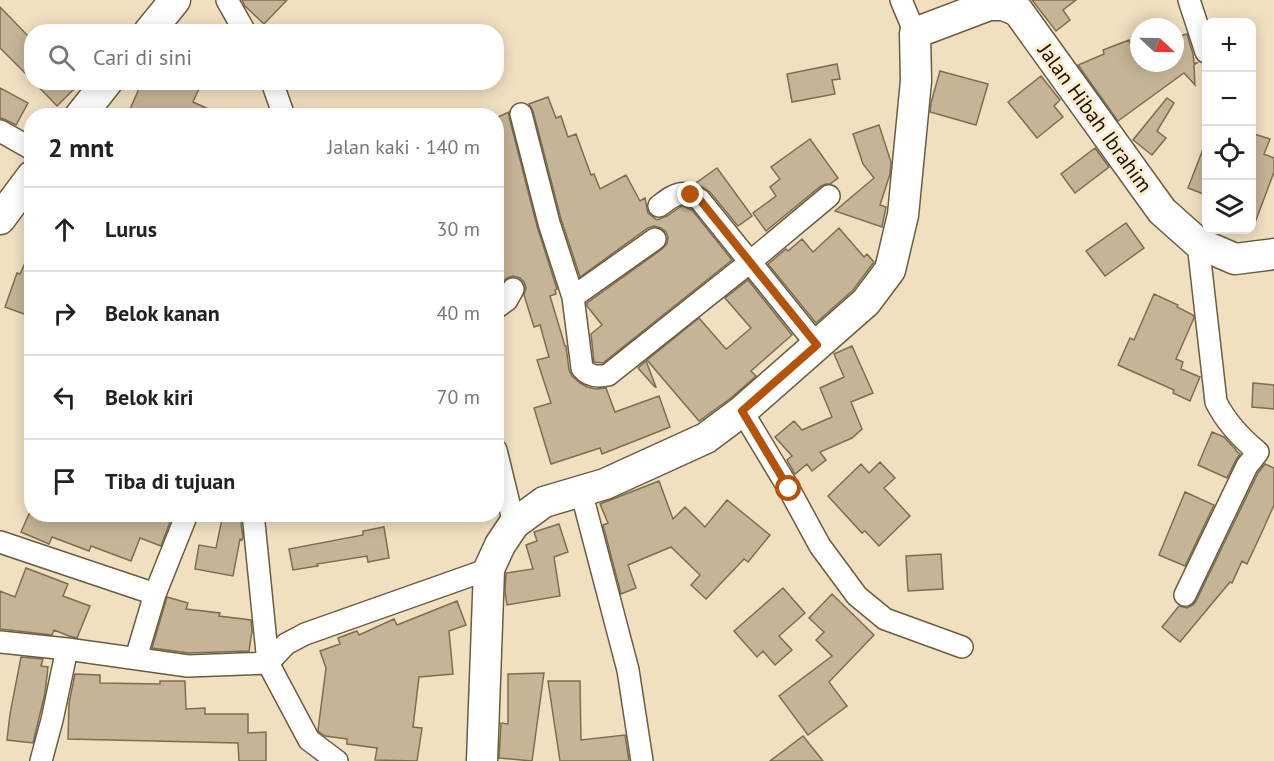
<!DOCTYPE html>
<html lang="id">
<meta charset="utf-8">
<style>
body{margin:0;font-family:"PT Sans",sans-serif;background:#f6f6f6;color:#222}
.controls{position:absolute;right:18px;top:18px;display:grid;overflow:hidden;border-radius:12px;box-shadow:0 3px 15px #0003}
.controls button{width:54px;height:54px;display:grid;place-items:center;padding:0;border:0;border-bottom:2px solid #e0e0e0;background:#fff;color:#222;font:30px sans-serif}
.compass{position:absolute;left:1130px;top:18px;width:54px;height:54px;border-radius:50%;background:#fff;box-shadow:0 3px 15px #0003;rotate:112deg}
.stop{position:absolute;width:18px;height:18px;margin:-14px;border:4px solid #b45309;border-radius:50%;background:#fff}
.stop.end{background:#b45309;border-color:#fff;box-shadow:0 2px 6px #0008}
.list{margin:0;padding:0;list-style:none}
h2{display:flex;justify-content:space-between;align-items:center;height:78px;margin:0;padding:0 24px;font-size:26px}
h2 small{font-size:20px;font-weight:400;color:#767676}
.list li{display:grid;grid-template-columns:39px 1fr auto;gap:18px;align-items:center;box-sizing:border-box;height:84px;padding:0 24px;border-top:2px solid #e0e0e0}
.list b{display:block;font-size:22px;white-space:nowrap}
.list em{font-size:20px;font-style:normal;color:#767676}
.icon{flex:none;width:33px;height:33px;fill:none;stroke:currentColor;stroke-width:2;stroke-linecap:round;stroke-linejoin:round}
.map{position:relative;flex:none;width:1274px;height:761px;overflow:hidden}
.search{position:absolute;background:#fff;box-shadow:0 3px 15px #0003;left:24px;top:24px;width:480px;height:66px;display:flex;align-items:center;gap:15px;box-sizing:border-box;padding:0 21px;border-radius:24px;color:#767676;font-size:22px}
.panel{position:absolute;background:#fff;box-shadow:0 3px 15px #0003;left:24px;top:108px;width:480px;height:414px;border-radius:24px}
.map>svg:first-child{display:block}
</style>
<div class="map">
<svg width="1274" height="761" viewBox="0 0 1274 761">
<rect width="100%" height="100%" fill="#f0e0c0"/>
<path fill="#c5b596" stroke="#7c6e51" stroke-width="1.5" d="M 242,0 L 287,0 L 264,24 L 245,6 Z
M 1032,0 L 1076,0 L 1063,10 L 1070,20 L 1056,31 Z
M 0,7 L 32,40 L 32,80 L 0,48 Z
M 1187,34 L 1193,54 L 1194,63 L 1197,63 L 1194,65 L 1195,85 L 1184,73 L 1118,121 L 1078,65 L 1104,54 L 1103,50 L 1129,40 L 1131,46 L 1139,44 L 1139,63 L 1175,63 L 1175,37 Z
M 837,64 L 840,79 L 832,80 L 835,94 L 792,102 L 787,74 Z
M 940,71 L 988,84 L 976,125 L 930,112 L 931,103 Z
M 1041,76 L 1060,100 L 1054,106 L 1063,117 L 1037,138 L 1008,102 Z
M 34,82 L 81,82 L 57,106 Z
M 142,82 L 202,82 L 193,102 L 224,116 L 127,116 Z
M 0,88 L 28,103 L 16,125 L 6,120 L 0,118 Z
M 548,97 L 556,118 L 561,116 L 568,137 L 576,134 L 591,175 L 594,174 L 600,189 L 626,175 L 640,201 L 645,198 L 648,213 L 657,220 L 667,216 L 680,207 L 683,206 L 688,208 L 692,210 L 732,260 L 603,363 L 594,362 L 591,334 L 602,325 L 587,306 L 587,303 L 662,249 L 667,244 L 668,237 L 666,232 L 661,228 L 654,226 L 648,228 L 580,277 L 561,219 L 533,111 L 529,104 Z
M 1167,98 L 1174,103 L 1157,131 L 1166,138 L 1152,155 L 1133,140 Z
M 509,112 L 509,117 L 537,226 L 557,289 L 555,290 L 556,294 L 550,296 L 565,346 L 566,346 L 569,370 L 572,376 L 580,383 L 587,387 L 596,389 L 606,388 L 615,412 L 659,396 L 670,427 L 602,454 L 600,448 L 551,464 L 534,408 L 551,403 L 537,360 L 549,357 L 540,325 L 534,327 L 524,295 L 526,288 L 524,282 L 520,278 L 513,276 L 507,278 L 502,282 L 496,292 L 496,118 Z
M 879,125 L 891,162 L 890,174 L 880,205 L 886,207 L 882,227 L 835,211 L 874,178 L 863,164 L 853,134 Z
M 1251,133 L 1270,139 L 1264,154 L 1274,158 L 1274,172 L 1253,228 L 1251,228 Z
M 810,139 L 838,178 L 830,184 L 826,184 L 821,186 L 766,231 L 753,213 L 776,196 L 770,187 L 780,179 L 771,167 Z
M 1205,144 L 1206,144 L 1206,195 L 1188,188 Z
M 1095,148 L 1109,167 L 1075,193 L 1061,174 Z
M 717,168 L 752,216 L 738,226 L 710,192 L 696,183 Z
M 1126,223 L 1144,248 L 1105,276 L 1086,251 Z
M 839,228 L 864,257 L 867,254 L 874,262 L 853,290 L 816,323 L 768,264 L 786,249 L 788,251 L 802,239 L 813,252 Z
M 32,248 L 32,317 L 5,307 L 17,273 L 20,274 Z
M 748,280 L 792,335 L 751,371 L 756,376 L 731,398 L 699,421 L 647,360 L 699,318 L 726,349 L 730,346 L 751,328 L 725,298 Z
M 1154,294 L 1178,305 L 1177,307 L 1193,315 L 1194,318 L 1176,359 L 1183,362 L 1181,369 L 1200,377 L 1190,401 L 1173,393 L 1174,390 L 1118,365 L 1130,338 L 1134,340 Z
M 852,346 L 873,393 L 851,402 L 862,429 L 852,438 L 820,452 L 826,460 L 812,471 L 807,464 L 795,474 L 787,460 L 792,456 L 775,437 L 794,421 L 802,430 L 832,417 L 820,388 L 844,377 L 834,354 Z
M 646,361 L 656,387 L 655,387 L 638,368 Z
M 1253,383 L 1274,385 L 1274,409 L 1252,407 Z
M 1212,432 L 1224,437 L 1236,450 L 1236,451 L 1240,454 L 1236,460 L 1227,478 L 1198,465 Z
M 880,462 L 895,478 L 884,488 L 910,516 L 879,546 L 865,531 L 862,533 L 828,496 L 861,464 L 869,473 Z
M 1265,464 L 1274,468 L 1274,505 L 1262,532 L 1247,564 L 1242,561 L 1232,583 L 1230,582 L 1180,642 L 1162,627 L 1179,606 L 1187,608 L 1193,605 L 1196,601 L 1258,473 Z
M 659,481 L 673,519 L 685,507 L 705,527 L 727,500 L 770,535 L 748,562 L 744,559 L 706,599 L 691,585 L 700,575 L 671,547 L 628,565 L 636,588 L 621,594 L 603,525 L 608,523 L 600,504 Z
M 1185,492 L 1214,505 L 1185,566 L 1159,555 Z
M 29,514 L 173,514 L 161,546 L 140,538 L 131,561 L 91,546 L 89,551 L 52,537 L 49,544 L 21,532 Z
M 223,514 L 245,514 L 242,518 L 241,524 L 243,537 L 242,540 L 240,539 L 233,576 L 195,569 L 199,545 L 216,548 Z
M 559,524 L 568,552 L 554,557 L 560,596 L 507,605 L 505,592 L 506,573 L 533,569 L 526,545 L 537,541 L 534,532 Z
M 384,527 L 389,558 L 368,562 L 367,556 L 317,564 L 318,566 L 293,570 L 289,549 L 363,535 L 363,531 Z
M 941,554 L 943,589 L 908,591 L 906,556 Z
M 26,568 L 68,584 L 63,596 L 90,606 L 77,638 L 69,636 L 54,630 L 52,635 L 0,629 L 0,591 L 15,597 Z
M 783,588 L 805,613 L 779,636 L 792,650 L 775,665 L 763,651 L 757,657 L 734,631 Z
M 832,594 L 874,635 L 829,682 L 847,706 L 808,735 L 779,696 L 832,656 L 816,640 L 824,632 L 809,618 Z
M 167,597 L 188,603 L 186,609 L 220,613 L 219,616 L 251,620 L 252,631 L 249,651 L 189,653 L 152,648 Z
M 457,601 L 466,625 L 449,631 L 453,674 L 419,677 L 413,727 L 422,728 L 417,761 L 375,760 L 377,748 L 347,744 L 347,739 L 325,736 L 319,732 L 318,730 L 326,668 L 320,651 L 340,644 L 338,638 L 357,631 L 359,635 L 394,619 L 397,625 Z
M 21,657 L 43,659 L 41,666 L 48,667 L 45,693 L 33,743 L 7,740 L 10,714 Z
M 544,673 L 532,761 L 499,758 L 501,723 L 508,724 L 508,674 Z
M 75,674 L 100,675 L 100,683 L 160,684 L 160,681 L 185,681 L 186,709 L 205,708 L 205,714 L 248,714 L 248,733 L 266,732 L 266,761 L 239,761 L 238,743 L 68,739 L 69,703 Z
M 548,681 L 580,681 L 581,740 L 625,735 L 629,761 L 560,761 Z
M 803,736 L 823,761 L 770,761 Z"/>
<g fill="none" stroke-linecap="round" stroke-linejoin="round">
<g stroke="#6a5c3f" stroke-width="24">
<path id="street" d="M 227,0 L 245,32
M 901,0 L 915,33
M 1189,0 L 1206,52
M 272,82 L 284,116
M 521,114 L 549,223 L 573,297 L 582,368 C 589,377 598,377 608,375 L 750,262 L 829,196
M 0,131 L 32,149
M 659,206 C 675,194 682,188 700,200 L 817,345
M 573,297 L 655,239
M 496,308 L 507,300 L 513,289
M 742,411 L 789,489 L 820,546 L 857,596 L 885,619 L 962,647
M 496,450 L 514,524
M 581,491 L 628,670 L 642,761
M 254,523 L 268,663 L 309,740 L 337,761
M 0,542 L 155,594
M 1185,595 L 1247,466 L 1258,452 C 1241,438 1226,422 1216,402 L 1198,243
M 0,642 L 67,649 L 188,666 L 268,663 L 286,644 L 305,634 L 489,569
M 136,658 L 155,594 L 187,514
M 41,761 L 52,720 L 67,649"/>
</g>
<g stroke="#6a5c3f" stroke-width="33">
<path id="secondary" d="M 149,32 L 175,0
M 80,116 L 107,82
M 0,219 L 32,176
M 482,761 L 489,569 L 500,545 L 514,524 L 544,502 L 605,484 L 706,438 L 742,411 L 866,302 L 890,270 L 903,215 L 916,81 L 915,33 L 989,5 L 1003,5 L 1018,11 L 1162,211 L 1198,243 L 1235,259 L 1274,254"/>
</g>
<use href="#street" stroke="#fff" stroke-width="21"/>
<use href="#secondary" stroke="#fff" stroke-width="30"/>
</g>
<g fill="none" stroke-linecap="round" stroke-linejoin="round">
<path stroke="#b45309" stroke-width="8" d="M 691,195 L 700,200 L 817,345 L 742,411 L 789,489"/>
</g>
<g text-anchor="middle" stroke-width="6" stroke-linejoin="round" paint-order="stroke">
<g font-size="21" fill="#181207" stroke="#feedcd">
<text transform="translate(1095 118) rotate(54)" y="7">Jalan Hibah Ibrahim</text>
</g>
</g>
</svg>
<div class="controls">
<button>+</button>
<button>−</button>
<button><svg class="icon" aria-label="locate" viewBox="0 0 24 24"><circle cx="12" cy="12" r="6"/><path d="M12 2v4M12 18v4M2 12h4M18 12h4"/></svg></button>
<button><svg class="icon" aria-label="layers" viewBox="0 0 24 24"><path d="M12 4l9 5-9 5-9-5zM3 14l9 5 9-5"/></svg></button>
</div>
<svg class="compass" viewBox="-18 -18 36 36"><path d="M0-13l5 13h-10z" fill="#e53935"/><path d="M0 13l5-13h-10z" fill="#767676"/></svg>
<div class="stop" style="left:789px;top:489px"></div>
<div class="stop end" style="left:691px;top:195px"></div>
<div class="search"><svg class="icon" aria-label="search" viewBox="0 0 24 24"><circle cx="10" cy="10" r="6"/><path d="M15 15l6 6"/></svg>Cari di sini</div>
<section class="panel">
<h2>2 mnt<small>Jalan kaki · 140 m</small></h2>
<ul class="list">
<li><svg class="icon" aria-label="ahead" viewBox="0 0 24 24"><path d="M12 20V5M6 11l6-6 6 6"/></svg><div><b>Lurus</b></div><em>30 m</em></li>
<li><svg class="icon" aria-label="right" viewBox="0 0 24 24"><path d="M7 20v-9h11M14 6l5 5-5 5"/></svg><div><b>Belok kanan</b></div><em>40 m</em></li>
<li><svg class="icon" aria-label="left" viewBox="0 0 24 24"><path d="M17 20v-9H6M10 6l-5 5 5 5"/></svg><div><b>Belok kiri</b></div><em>70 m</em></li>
<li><svg class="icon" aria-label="arrive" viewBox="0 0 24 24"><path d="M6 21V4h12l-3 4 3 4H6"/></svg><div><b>Tiba di tujuan</b></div></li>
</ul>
</section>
</div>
